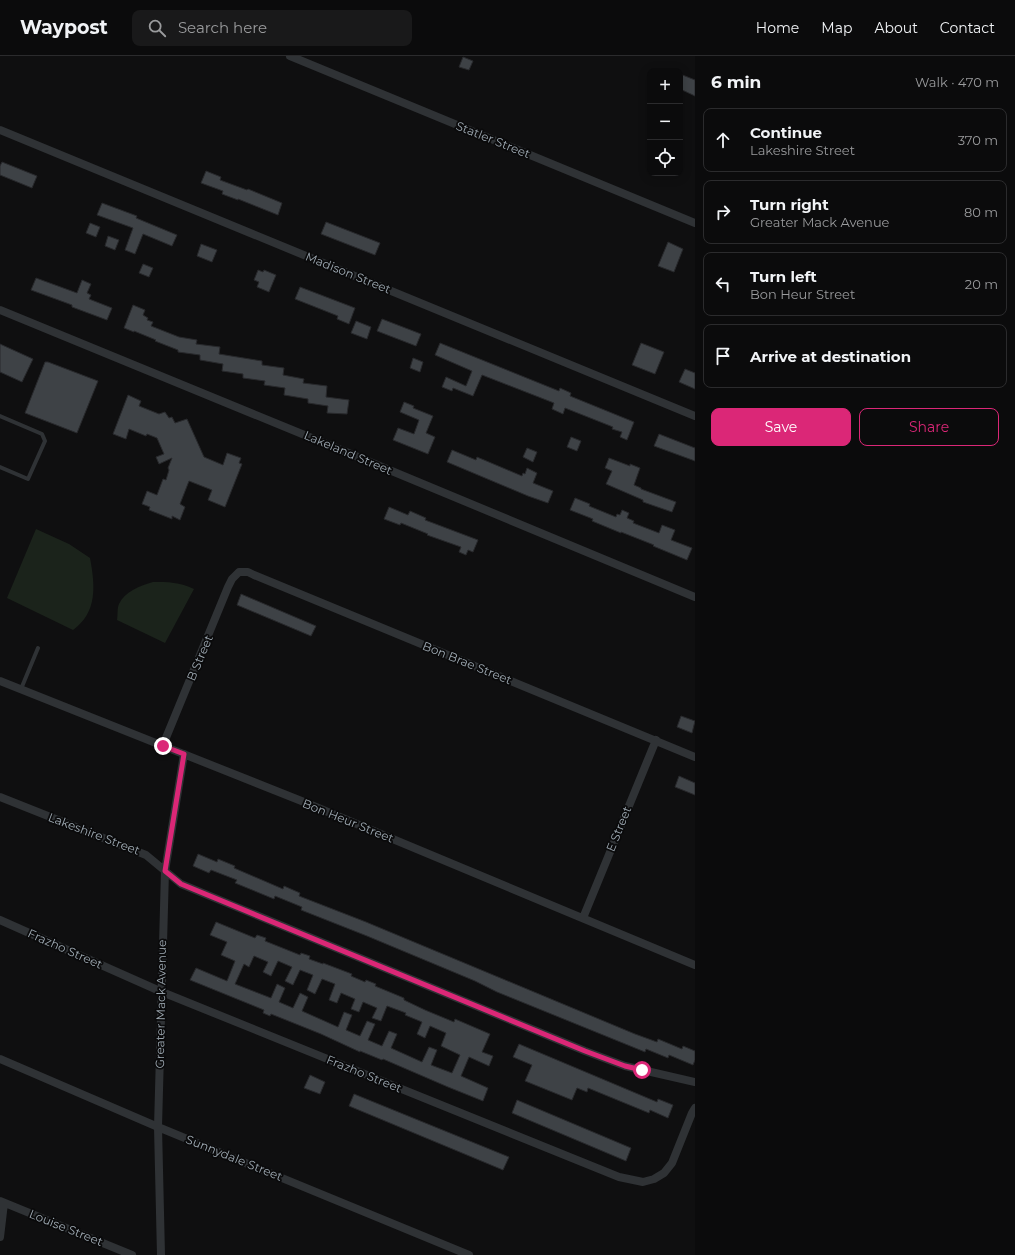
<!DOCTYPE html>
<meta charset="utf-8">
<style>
body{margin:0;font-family:Montserrat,sans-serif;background:#19191a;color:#f1f3f6}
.controls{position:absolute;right:12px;top:12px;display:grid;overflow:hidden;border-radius:8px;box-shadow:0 2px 10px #0003}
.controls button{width:36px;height:36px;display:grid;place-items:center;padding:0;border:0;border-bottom:1px solid #2b2b2d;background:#0b0b0c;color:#f1f3f6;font:20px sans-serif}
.stop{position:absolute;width:12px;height:12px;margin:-9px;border:3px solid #db2777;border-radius:50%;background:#fff}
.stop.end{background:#db2777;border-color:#fff;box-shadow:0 1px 4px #0008}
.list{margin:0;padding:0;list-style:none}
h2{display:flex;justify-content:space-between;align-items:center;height:52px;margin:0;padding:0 16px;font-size:17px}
h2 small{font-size:13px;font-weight:400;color:#9a9b9d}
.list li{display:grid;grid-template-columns:26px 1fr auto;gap:12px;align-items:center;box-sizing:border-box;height:64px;margin:0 8px 8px;padding:0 8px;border:1px solid #2b2b2d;border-radius:8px}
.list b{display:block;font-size:15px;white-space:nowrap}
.list p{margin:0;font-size:13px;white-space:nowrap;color:#9a9b9d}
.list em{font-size:13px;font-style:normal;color:#9a9b9d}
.actions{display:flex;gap:8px;padding:12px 16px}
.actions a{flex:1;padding:9px 0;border:1px solid #db2777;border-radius:8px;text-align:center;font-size:14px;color:#db2777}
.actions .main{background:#db2777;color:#fff}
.icon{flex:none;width:22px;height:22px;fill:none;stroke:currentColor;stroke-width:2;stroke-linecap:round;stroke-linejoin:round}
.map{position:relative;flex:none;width:695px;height:1199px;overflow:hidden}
header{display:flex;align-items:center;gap:24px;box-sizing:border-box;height:56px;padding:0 20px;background:#0b0b0c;border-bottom:1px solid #2b2b2d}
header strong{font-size:19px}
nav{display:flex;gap:22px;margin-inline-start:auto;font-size:14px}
.search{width:280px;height:36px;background:#19191a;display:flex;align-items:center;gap:10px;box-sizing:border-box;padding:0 14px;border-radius:8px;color:#9a9b9d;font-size:15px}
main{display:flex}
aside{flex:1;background:#0b0b0c}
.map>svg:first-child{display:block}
</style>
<header>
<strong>Waypost</strong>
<div class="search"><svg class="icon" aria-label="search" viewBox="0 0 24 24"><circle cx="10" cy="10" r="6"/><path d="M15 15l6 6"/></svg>Search here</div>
<nav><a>Home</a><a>Map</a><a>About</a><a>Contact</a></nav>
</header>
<main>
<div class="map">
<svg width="695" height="1199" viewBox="0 0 695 1199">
<rect width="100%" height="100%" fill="#0f0f10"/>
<path fill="#1b231b" d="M 36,473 L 69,488 L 90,502 C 95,529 98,556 73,574 L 7,542 Z
M 153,526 C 168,526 180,526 194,533 L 165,587 L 117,564 C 118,559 117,552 119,548 C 125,535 140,530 153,526 Z"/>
<path fill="#3e4246" stroke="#28292c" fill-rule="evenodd" d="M 463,1 L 473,5 L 469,14 L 459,11 Z
M 680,18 L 695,24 L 695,40 L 680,33 Z
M 2,106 L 37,120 L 32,132 L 0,119 L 0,110 Z
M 206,115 L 221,121 L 220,124 L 247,134 L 248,133 L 282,147 L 278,159 L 238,143 L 238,144 L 222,138 L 223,135 L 201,127 Z
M 102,147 L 137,160 L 136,162 L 177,179 L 172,190 L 143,178 L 135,198 L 125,194 L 133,172 L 97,159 Z
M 326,166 L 380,187 L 375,199 L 321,178 Z
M 90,167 L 100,171 L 96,181 L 86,177 Z
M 108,180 L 119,184 L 115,194 L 105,190 Z
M 668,186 L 683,193 L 674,216 L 658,210 Z
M 201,188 L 217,194 L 212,206 L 197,200 Z
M 143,208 L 153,212 L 149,221 L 139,217 Z
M 258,214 L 263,216 L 264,214 L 276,219 L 269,236 L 257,231 L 259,226 L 254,224 Z
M 36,222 L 77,237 L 82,224 L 91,228 L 87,237 L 91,239 L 89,243 L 112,252 L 107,264 L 72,251 L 72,249 L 31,234 Z
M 300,231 L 355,252 L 349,268 L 337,263 L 338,260 L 295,243 Z
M 133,249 L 145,254 L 143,259 L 148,262 L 147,264 L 153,266 L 151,270 L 179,281 L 197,284 L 196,288 L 220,291 L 219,298 L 262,305 L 262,309 L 284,312 L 283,319 L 304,323 L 303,327 L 327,330 L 326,341 L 349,344 L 347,358 L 327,357 L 328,350 L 308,347 L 308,343 L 284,339 L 285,332 L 264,329 L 265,325 L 243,322 L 243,318 L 222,315 L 223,308 L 200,304 L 200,299 L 178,296 L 178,294 L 155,285 L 156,284 L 134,275 L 134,276 L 124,272 Z
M 382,263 L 421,278 L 416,290 L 377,275 Z
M 356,265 L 371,271 L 367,283 L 351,277 Z
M 440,287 L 559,335 L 560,332 L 571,337 L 570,340 L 634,366 L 627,384 L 620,381 L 622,376 L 612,373 L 613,371 L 565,352 L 563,358 L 552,353 L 554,347 L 482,319 L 473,340 L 453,332 L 452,335 L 442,331 L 446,321 L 466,330 L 472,315 L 435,299 Z
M 641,287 L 664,296 L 655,318 L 632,309 Z
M 0,288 L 33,303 L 22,326 L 0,316 Z
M 413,302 L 423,306 L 420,316 L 410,312 Z
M 45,306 L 48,306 L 98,325 L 77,377 L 25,357 Z
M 685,313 L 695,317 L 695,333 L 679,326 Z
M 128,339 L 141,345 L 139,350 L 159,358 L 165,356 L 169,362 L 172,361 L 175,367 L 187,363 L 204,401 L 223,409 L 227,397 L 241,402 L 239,407 L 242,408 L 225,451 L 208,444 L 212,434 L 189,425 L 180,448 L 185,451 L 180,464 L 172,460 L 172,463 L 149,454 L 150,451 L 142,448 L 147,435 L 157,439 L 163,423 L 166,424 L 169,414 L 168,412 L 172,402 L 159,408 L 156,401 L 164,398 L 157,382 L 147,378 L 146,380 L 129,373 L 126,383 L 113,378 Z
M 404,346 L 414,350 L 413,352 L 433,360 L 426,377 L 435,381 L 428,398 L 393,384 L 398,372 L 414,378 L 419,364 L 400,356 Z
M 659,378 L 695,392 L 695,405 L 654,390 Z
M 571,381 L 581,385 L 577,395 L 567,391 Z
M 527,392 L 537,396 L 533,406 L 523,401 Z
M 452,394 L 476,404 L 477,401 L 522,420 L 523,417 L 525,418 L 527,412 L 537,417 L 533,427 L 553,435 L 548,447 L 528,440 L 447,406 Z
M 609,402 L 630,410 L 630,408 L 640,412 L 634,429 L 641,432 L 641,433 L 676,446 L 672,456 L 643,446 L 643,444 L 606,428 L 612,415 L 605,412 Z
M 575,442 L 590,448 L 589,450 L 616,461 L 617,458 L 620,459 L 622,454 L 629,457 L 627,462 L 634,465 L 633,467 L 659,477 L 662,469 L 675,474 L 671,484 L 692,492 L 687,504 L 653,490 L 654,489 L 621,476 L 621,477 L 592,465 L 593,463 L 570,454 Z
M 389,451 L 408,459 L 410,455 L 426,462 L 425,464 L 478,484 L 473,496 L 468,494 L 466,499 L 459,496 L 461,491 L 427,479 L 428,478 L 401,467 L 400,469 L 384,463 Z
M 241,538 L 316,570 L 311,580 L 237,549 Z
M 681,660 L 695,665 L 692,677 L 677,671 Z
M 679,720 L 695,727 L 695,739 L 675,731 Z
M 198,798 L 217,806 L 218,803 L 235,810 L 234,812 L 283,833 L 284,830 L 300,837 L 299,840 L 366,866 L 635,978 L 657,986 L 658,983 L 682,993 L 683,990 L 695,995 L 695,1004 L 693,1009 L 669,999 L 668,1002 L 646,993 L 645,996 L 497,936 L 475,925 L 367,880 L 301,854 L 302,851 L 275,840 L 274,843 L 235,827 L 237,824 L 211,814 L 209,817 L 193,810 Z
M 216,866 L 255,882 L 257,879 L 266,882 L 265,885 L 300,899 L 301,897 L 310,900 L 309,903 L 323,908 L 323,907 L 352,918 L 351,920 L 365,926 L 366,924 L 376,928 L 375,930 L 404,942 L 404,944 L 425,954 L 454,966 L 455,963 L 490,978 L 482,996 L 493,1000 L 489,1010 L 469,1001 L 461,1020 L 488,1032 L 483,1045 L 448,1031 L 383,1003 L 382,1004 L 360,995 L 360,996 L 321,978 L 271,958 L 270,960 L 263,957 L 264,954 L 190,924 L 196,912 L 227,925 L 235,905 L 221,899 L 227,886 L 210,879 ZM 254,900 L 268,906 L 263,916 L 271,920 L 278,905 L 292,911 L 285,925 L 293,929 L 300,914 L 313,919 L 307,934 L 315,938 L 322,923 L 335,928 L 329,944 L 337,947 L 341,937 L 355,943 L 351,953 L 359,956 L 363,946 L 377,952 L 372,962 L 381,965 L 387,950 L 406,957 L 405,959 L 422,966 L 417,978 L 425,982 L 430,970 L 446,977 L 441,990 L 460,999 L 452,1017 L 431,1009 L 437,994 L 429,991 L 422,1006 L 391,992 L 397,978 L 389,975 L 382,990 L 368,984 L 375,968 L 367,965 L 360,980 L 346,974 L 352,959 L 344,956 L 338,971 L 302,955 L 308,941 L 300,937 L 293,952 L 279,946 L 285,932 L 277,928 L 271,942 L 235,928 L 244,908 L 249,911 Z
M 519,988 L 657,1046 L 658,1043 L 673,1049 L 668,1062 L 650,1054 L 649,1057 L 588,1032 L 587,1036 L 577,1032 L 572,1044 L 525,1025 L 532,1009 L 513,1001 Z
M 310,1019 L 325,1026 L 320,1038 L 304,1032 Z
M 354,1038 L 509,1101 L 503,1114 L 349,1050 Z
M 517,1044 L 631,1092 L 626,1105 L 512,1057 Z"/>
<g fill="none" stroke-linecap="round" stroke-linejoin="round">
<path stroke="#2f3235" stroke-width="4" d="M 0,360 L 42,378 L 45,385 L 28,423 L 0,411
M 21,633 L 38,592"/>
<path stroke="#2f3235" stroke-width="8" d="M 290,0 L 695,167
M 0,74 L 695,360
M 0,254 L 346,396 L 695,541
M 0,625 L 304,746 L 695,909
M 163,689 L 228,531 L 232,523 L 239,516 L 248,516 L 254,519 L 695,701
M 0,741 L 146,799 L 181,828 L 585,995 L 625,1010 L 695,1026
M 583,862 L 656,684
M 0,864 L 162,936 L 619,1121 L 643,1126 L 654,1123 L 664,1117 L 672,1107 L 692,1057 L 695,1052
M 0,1003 L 158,1071 L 469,1199
M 0,1145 L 132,1199
M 0,1181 L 4,1147
M 161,1199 L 158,1071 L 165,815 L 184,698"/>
</g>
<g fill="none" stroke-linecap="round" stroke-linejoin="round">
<path stroke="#db2777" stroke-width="5" d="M 163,690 L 184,698 L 165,815 L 181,828 L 585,995 L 625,1010 L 642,1014"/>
</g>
<g text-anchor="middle" stroke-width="3.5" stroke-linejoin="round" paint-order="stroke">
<g font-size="12" fill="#9ea9b2" stroke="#0a0a0b">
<text transform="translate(493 84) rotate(22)" y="4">Statler Street</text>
<text transform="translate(348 217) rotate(22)" y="4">Madison Street</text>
<text transform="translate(348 397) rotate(23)" y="4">Lakeland Street</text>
<text transform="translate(200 602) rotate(-67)" y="4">B Street</text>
<text transform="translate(467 607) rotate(22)" y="4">Bon Brae Street</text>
<text transform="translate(348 765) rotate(22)" y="4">Bon Heur Street</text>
<text transform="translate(619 773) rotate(-68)" y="4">E Street</text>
<text transform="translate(94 778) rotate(21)" y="4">Lakeshire Street</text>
<text transform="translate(65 893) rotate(24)" y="4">Frazho Street</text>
<text transform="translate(161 948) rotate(-89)" y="4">Greater Mack Avenue</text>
<text transform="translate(364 1018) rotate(22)" y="4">Frazho Street</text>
<text transform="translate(234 1102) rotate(22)" y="4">Sunnydale Street</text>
<text transform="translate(66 1172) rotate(22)" y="4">Louise Street</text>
</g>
</g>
</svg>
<div class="controls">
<button>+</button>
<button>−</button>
<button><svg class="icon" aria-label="locate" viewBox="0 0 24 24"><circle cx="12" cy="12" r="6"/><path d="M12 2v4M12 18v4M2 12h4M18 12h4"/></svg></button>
</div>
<div class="stop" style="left:642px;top:1014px"></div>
<div class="stop end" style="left:163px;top:690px"></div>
</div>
<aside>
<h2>6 min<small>Walk · 470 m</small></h2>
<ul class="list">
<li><svg class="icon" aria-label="ahead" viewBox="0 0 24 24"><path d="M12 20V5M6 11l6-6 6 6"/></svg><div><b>Continue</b><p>Lakeshire Street</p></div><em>370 m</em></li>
<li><svg class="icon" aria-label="right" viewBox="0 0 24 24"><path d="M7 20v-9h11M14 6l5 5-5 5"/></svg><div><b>Turn right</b><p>Greater Mack Avenue</p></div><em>80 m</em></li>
<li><svg class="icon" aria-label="left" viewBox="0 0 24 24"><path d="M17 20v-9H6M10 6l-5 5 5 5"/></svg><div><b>Turn left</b><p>Bon Heur Street</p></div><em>20 m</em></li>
<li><svg class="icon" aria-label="arrive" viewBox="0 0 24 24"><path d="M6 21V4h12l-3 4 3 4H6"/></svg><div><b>Arrive at destination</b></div></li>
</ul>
<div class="actions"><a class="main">Save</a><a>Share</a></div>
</aside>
</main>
